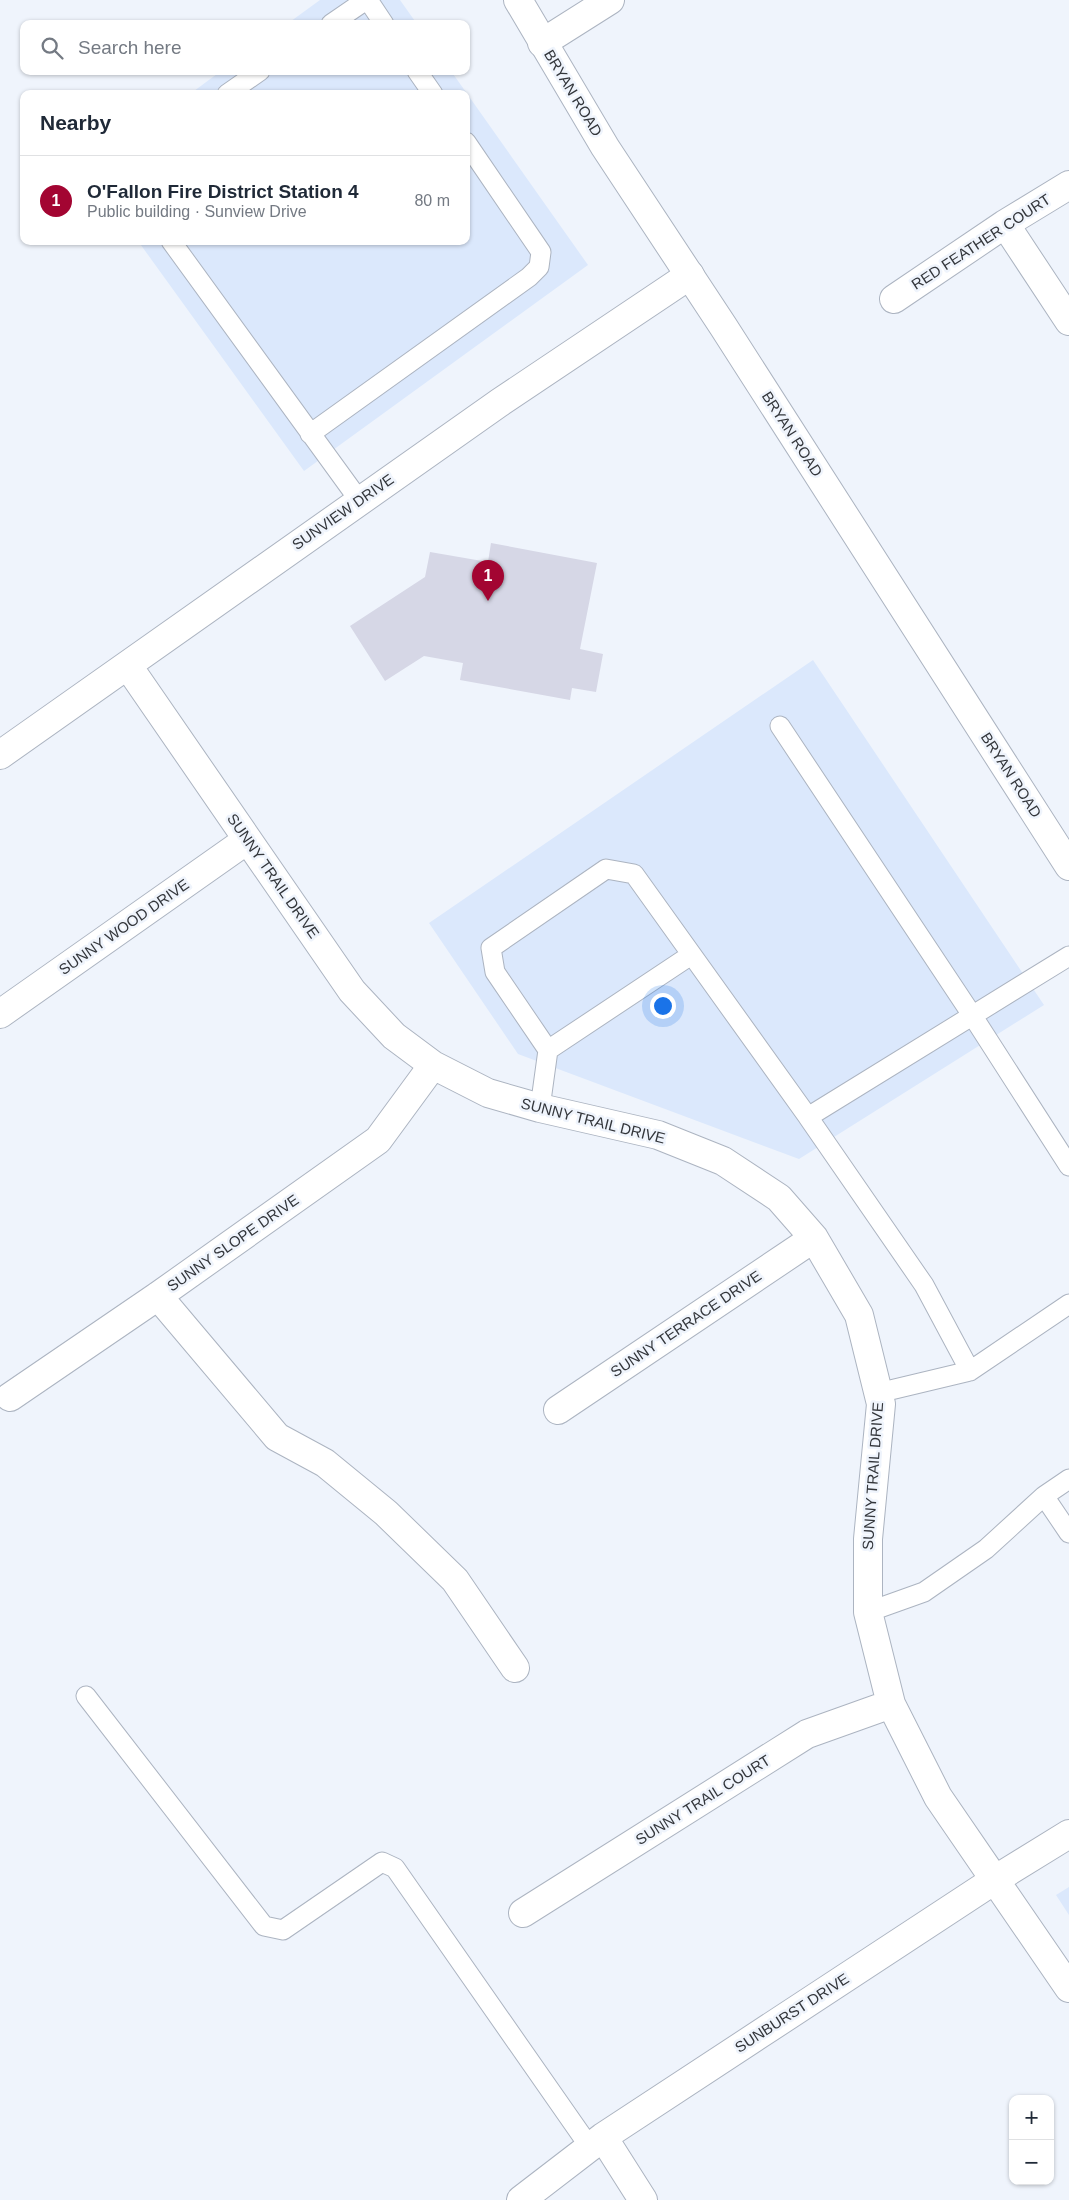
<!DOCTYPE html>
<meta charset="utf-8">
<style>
body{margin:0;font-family:Arial,sans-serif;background:#f2f2f3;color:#1f2937}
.controls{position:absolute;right:15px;bottom:15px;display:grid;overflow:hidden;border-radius:10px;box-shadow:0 1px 4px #0004}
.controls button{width:45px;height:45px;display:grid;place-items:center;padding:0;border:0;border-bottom:1px solid #e0e1e3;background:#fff;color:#1f2937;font:25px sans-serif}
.you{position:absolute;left:662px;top:1005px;width:18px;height:18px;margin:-12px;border:4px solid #fff;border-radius:50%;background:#1a73e8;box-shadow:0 0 0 8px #1a73e833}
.badge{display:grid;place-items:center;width:32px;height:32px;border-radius:50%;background:#a30532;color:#fff;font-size:16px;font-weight:700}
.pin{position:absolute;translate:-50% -41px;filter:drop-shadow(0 1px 2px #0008)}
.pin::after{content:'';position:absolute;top:26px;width:18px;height:15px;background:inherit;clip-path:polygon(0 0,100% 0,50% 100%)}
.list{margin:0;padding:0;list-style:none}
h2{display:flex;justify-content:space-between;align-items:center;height:65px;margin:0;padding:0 20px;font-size:21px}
h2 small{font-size:16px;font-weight:400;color:#747a83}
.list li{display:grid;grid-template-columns:32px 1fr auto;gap:15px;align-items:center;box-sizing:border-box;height:90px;padding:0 20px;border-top:1px solid #e0e1e3}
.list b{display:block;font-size:19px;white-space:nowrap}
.list p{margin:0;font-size:16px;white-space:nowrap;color:#747a83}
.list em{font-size:16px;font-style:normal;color:#747a83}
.icon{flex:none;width:28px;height:28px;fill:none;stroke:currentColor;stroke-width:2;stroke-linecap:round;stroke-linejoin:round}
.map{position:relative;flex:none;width:1069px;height:2200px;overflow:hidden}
.search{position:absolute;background:#fff;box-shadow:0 1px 4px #0004;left:20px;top:20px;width:450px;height:55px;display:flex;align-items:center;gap:12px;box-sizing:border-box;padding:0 18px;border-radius:10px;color:#747a83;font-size:19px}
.panel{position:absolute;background:#fff;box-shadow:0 1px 4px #0004;left:20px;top:90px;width:450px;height:155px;border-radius:10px}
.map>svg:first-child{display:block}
</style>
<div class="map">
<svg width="1069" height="2200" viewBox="0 0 1069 2200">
<rect width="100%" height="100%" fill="#eff4fc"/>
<path fill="#dbe8fc" d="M 320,0 L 400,0 L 417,24 L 287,24 Z
M 221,71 L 451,71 L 588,265 L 304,471 L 138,241 L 466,241 L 466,94 L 190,94 Z
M 813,660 L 1044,1005 L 799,1159 L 518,1054 L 429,923 Z
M 1069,1887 L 1069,1915 L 1056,1895 Z"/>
<path fill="#d6d7e6" d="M 491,543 L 597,563 L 580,649 L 603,654 L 596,692 L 572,688 L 570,700 L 460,680 L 463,663 L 424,656 L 385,681 L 350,626 L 425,577 L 430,552 L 488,562 Z"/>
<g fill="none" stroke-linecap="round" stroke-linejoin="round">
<g stroke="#acb4c1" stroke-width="21">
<path id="service" d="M 368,0 L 384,24
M 331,24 L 366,0
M 417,71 L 433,94
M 227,94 L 260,71
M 171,241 L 359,500
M 310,434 L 529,277 L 539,267 L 541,252 L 466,142
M 780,726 L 972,1015 L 1069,1166
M 548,1050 L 691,955
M 540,1108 L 548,1050 L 495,972 L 491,948 L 606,869 L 634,874 L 808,1117 L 1069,956
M 808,1117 L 924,1285 L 970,1371
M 878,1393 L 970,1371 L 1069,1304
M 1044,1496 L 1069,1533
M 868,1612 L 924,1592 L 986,1549 L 1044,1496 L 1069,1479
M 86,1696 L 264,1926 L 283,1930 L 382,1862 L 395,1868 L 589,2146"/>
</g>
<g stroke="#acb4c1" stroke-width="30">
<path id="minor" d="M 542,43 L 610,0
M 1005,224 L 1069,321
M 894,299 L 1005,224 L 1069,185
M 128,666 L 352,991 L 394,1036 L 433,1065 L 488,1093 L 540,1108 L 658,1135 L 723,1161 L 779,1198 L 814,1238 L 859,1315 L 881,1404 L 868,1539 L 868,1612 L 891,1704 L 938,1797 L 1069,1988
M 0,755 L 499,403 L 690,275
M 0,1014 L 247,840
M 158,1296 L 277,1437 L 325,1463 L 386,1513 L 455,1580 L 515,1668
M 10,1397 L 158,1296 L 378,1140 L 433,1065
M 558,1410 L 814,1238
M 523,1913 L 807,1734 L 891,1704
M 603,2137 L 643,2200
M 521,2200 L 603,2137 L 996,1879 L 1069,1834"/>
</g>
<g stroke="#acb4c1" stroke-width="30">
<path id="primary" d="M 518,0 L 605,147 L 723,326 L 1069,866"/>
</g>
<use href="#service" stroke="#fff" stroke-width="19"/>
<use href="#minor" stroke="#fff" stroke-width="28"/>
<use href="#primary" stroke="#fff" stroke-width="28"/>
</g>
<g text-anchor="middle" stroke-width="5" stroke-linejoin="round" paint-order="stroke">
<g font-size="15" fill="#33363b" stroke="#eff4fc">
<text transform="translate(573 93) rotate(59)" y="5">BRYAN ROAD</text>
<text transform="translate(981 242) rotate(-33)" y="5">RED FEATHER COURT</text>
<text transform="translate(792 434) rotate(57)" y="5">BRYAN ROAD</text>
<text transform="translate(343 512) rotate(-35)" y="5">SUNVIEW DRIVE</text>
<text transform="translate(1011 775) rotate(57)" y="5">BRYAN ROAD</text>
<text transform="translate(273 876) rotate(55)" y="5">SUNNY TRAIL DRIVE</text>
<text transform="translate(124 927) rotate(-35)" y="5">SUNNY WOOD DRIVE</text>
<text transform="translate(593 1121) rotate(14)" y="5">SUNNY TRAIL DRIVE</text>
<text transform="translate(233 1243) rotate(-35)" y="5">SUNNY SLOPE DRIVE</text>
<text transform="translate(686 1324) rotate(-34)" y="5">SUNNY TERRACE DRIVE</text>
<text transform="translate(873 1476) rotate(-86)" y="5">SUNNY TRAIL DRIVE</text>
<text transform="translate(703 1800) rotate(-32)" y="5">SUNNY TRAIL COURT</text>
<text transform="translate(792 2013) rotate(-33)" y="5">SUNBURST DRIVE</text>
</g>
</g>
</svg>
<div class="controls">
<button>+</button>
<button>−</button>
</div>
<div class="you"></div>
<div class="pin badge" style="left:488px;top:601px">1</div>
<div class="search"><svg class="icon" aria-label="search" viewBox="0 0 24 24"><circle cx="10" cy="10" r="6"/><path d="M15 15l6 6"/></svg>Search here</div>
<section class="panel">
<h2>Nearby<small></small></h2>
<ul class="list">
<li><span class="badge">1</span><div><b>O'Fallon Fire District Station 4</b><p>Public building · Sunview Drive</p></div><em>80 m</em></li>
</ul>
</section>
</div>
